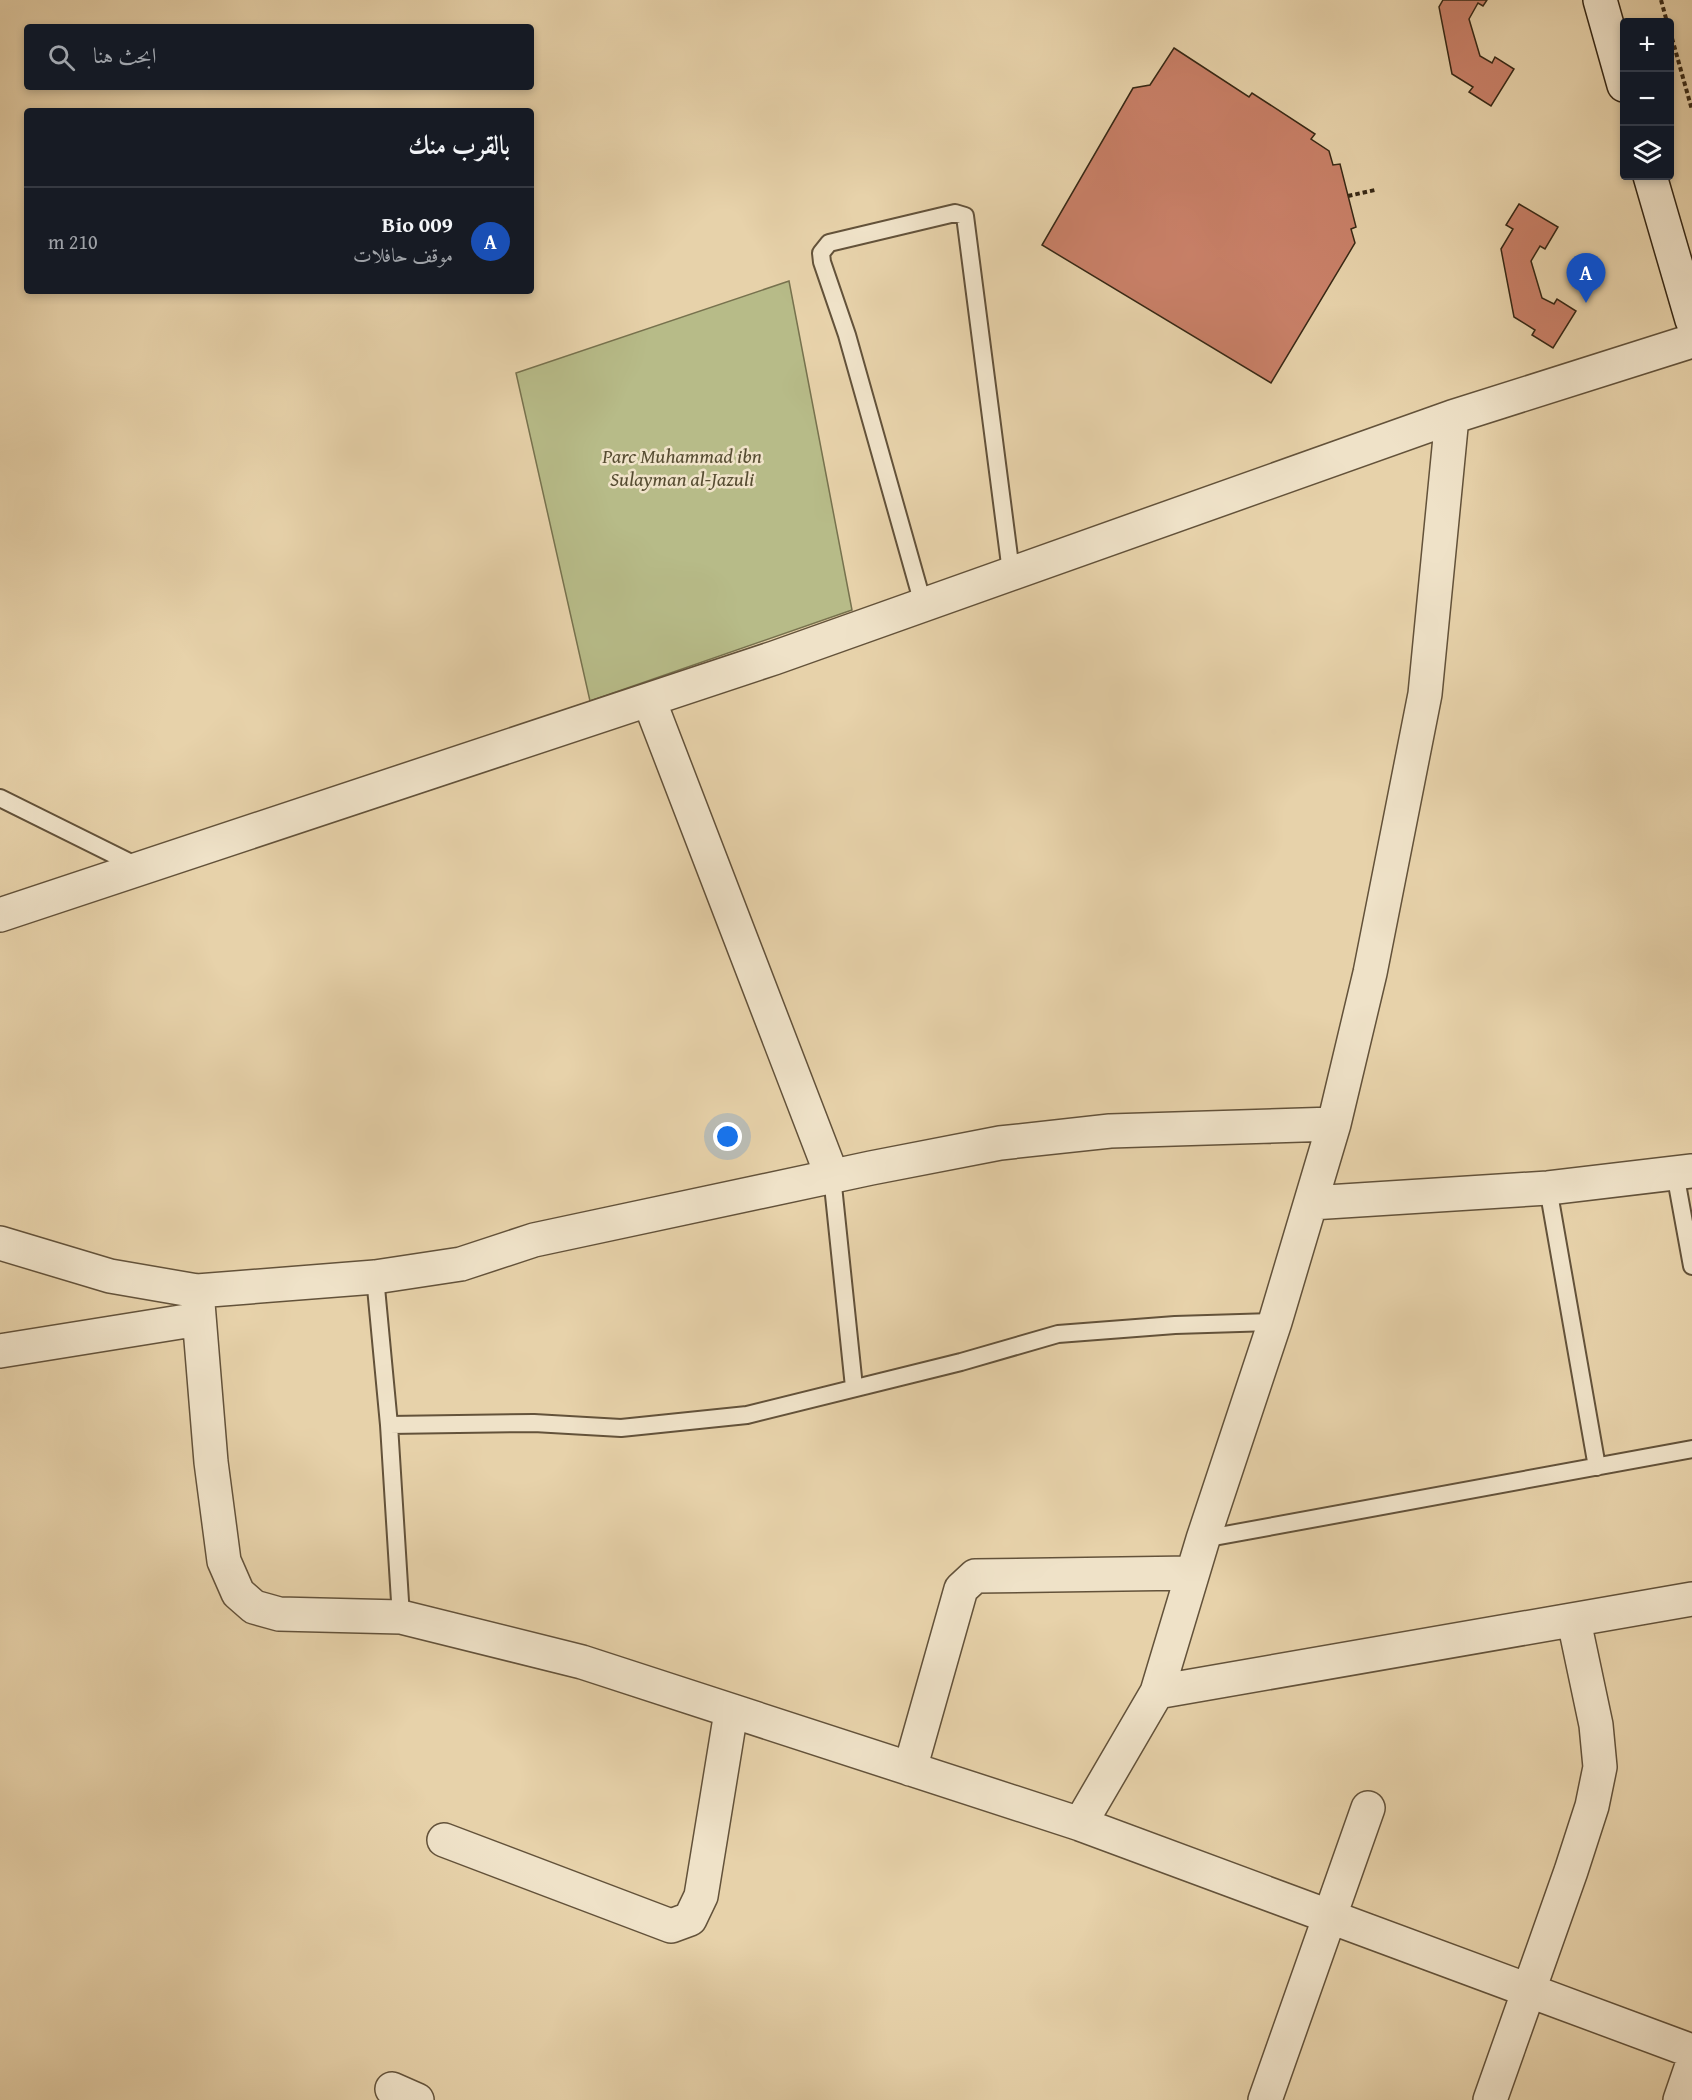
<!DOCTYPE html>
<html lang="ar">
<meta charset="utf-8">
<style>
body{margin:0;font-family:"Gentium Book Plus",Amiri,serif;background:#242831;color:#f1f3f6;direction:rtl}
.controls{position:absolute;right:18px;top:18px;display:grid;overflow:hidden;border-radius:6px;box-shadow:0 3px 9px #0003}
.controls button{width:54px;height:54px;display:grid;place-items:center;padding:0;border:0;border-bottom:2px solid #363941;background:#171b24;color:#f1f3f6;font:30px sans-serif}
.you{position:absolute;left:728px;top:1137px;width:21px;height:21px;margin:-15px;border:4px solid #fff;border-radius:50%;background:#1a73e8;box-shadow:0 0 0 9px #1a73e833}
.badge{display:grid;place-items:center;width:39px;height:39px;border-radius:50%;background:#c59692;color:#fff;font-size:20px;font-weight:700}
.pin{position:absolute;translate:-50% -50px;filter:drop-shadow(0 2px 3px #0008)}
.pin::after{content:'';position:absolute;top:32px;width:21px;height:18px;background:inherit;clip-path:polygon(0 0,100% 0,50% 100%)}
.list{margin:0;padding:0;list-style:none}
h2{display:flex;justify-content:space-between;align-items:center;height:78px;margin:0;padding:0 24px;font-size:26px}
h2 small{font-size:20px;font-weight:400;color:#9ea1a6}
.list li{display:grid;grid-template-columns:39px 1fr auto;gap:18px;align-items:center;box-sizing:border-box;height:108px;padding:0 24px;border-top:2px solid #363941}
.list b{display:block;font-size:22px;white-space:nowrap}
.list p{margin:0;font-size:20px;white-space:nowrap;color:#9ea1a6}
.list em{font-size:20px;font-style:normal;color:#9ea1a6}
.icon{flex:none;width:33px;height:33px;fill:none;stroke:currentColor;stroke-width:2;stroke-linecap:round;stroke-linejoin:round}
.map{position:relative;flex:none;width:1692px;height:2100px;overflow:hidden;direction:ltr}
.search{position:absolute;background:#171b24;box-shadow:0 3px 9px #0003;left:24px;top:24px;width:510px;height:66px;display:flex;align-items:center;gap:15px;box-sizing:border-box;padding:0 21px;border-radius:6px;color:#9ea1a6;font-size:22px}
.panel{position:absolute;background:#171b24;box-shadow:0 3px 9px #0003;left:24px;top:108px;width:510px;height:186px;border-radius:6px;direction:rtl}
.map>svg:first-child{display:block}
</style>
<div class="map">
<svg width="1692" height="2100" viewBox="0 0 1692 2100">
<rect width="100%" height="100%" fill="#e7d2aa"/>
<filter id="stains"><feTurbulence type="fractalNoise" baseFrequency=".00333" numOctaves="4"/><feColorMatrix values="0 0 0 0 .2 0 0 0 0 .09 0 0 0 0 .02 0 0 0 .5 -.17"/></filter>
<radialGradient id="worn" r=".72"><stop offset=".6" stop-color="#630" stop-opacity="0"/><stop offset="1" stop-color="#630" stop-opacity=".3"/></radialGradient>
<path fill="#b7bb88" stroke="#77724e" stroke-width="1.5" d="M 789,281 L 852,610 L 590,701 L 516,373 Z"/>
<path fill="#c98068" stroke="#372815" stroke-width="1.5" d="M 1443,0 L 1487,0 L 1483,6 L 1478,3 L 1469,19 L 1480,56 L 1492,63 L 1495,57 L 1514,69 L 1491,106 L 1469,92 L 1473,87 L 1452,74 L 1439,7 Z
M 1174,48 L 1249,97 L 1252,93 L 1315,134 L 1311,139 L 1329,151 L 1333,165 L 1340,164 L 1356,227 L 1351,229 L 1355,243 L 1271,383 L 1042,245 L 1133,88 L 1150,85 Z
M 1519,204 L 1558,227 L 1545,249 L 1540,246 L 1531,261 L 1542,298 L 1554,304 L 1557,299 L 1576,311 L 1553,348 L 1532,335 L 1535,330 L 1514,317 L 1501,249 L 1513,229 L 1506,225 Z"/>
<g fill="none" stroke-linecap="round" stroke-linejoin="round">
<g stroke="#63523a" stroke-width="20">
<path id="service" d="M 923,604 L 847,335 L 822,262 L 821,253 L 829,243 L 955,213 L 965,216 L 1011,572
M 0,798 L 139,867
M 1675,1173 L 1692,1266
M 832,1176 L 854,1387
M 1548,1188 L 1597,1467
M 375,1277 L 389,1425 L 401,1617
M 389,1425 L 534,1423 L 621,1428 L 747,1415 L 961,1362 L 1058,1334 L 1175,1325 L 1275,1322
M 1203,1539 L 1692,1449"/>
</g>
<g stroke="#63523a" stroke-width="36">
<path id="minor" d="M 649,700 L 832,1176
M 0,915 L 774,658 L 1452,417 L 1692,341
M 1311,1203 L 1548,1188 L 1692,1171
M 0,1243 L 110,1276 L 197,1291 L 375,1277 L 461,1264 L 534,1240 L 871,1168 L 1000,1143 L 1110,1131 L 1334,1124
M 197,1291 L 211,1462 L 224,1561 L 238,1593 L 254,1607 L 279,1614 L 401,1617 L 582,1662 L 1080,1824 L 1692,2051
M 0,1351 L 199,1319
M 1157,1692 L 1692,1599
M 910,1769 L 961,1589 L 975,1576 L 1192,1573
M 1080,1824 L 1157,1692 L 1203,1539 L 1275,1322 L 1334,1124 L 1370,973 L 1425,694 L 1452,417
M 444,1840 L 671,1926 L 690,1919 L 701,1896 L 731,1712
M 392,2089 L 417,2100
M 1265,2100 L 1368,1808
M 1490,2100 L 1571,1871 L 1592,1806 L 1600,1767 L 1596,1725 L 1574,1621
M 1680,2100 L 1692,2065"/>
</g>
<g stroke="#372815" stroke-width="36">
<path id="secondary" d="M 1600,0 L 1624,85
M 1650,176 L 1692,320"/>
</g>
<path stroke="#372815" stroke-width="4" stroke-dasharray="4.5 3" stroke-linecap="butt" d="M 1661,0 L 1667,22
M 1670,31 L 1692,110
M 1348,196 L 1375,190"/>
<use href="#service" stroke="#efe2c8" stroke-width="16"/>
<use href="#minor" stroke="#efe2c8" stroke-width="33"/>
<use href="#secondary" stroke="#efe2c8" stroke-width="33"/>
</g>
<g text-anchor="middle" stroke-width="5" stroke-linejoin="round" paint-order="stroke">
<g font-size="20" font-style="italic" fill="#574d32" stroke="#efe2c8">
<text x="682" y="463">Parc Muhammad ibn<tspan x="682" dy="23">Sulayman al-Jazuli</tspan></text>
</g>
</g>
<rect width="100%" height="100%" filter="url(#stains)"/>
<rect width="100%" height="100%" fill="url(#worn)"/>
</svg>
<div class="controls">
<button>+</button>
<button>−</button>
<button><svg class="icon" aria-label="layers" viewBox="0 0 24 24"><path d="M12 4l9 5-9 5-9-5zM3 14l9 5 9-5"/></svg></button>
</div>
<div class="you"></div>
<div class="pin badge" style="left:1586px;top:303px;background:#1a4fb4">A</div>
<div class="search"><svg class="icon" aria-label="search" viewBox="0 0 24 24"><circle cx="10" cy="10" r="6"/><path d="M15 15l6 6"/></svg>ابحث هنا</div>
<section class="panel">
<h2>بالقرب منك<small></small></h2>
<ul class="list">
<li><span class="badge" style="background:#1a4fb4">A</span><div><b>Bio 009</b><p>موقف حافلات</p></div><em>210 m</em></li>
</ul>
</section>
</div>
